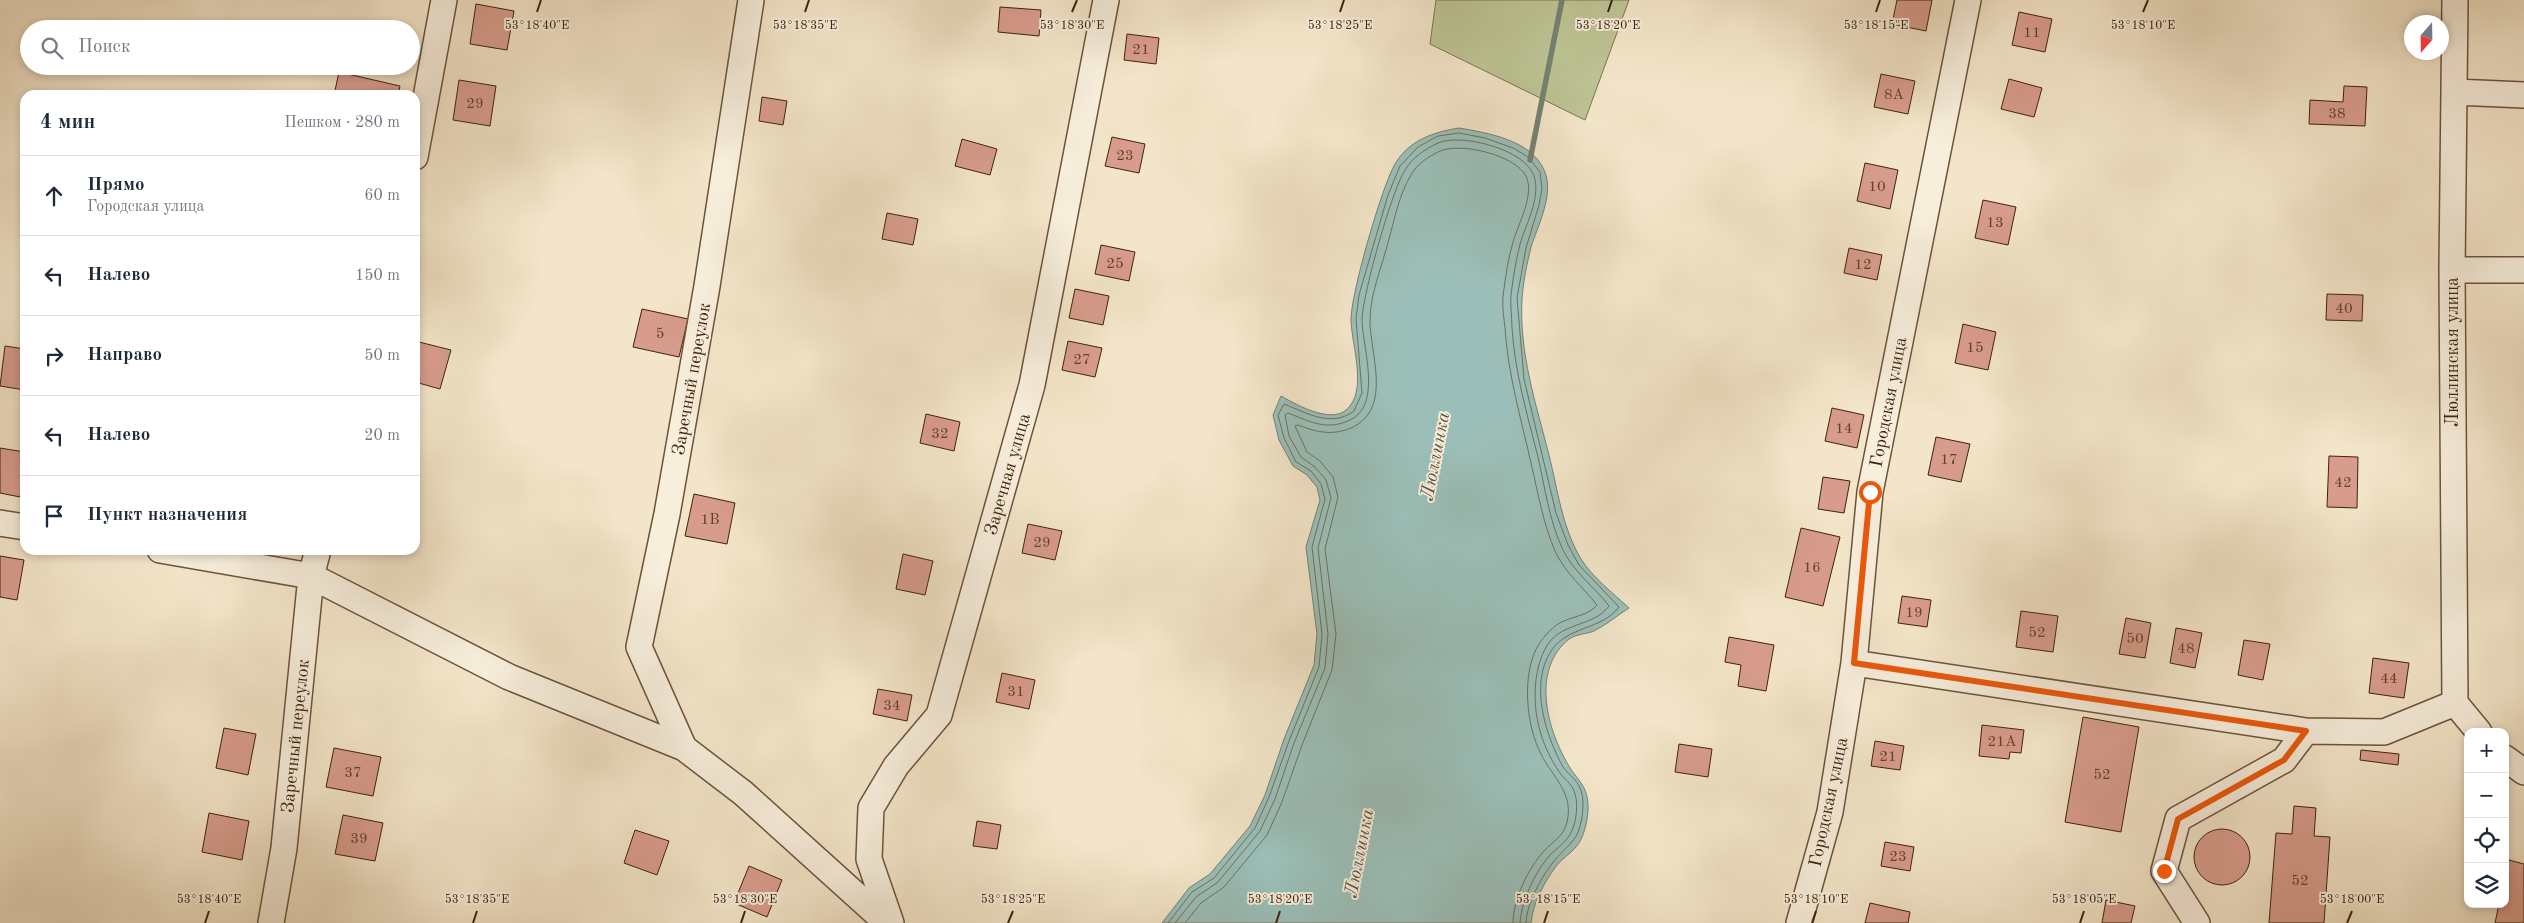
<!DOCTYPE html>
<html lang="ru">
<meta charset="utf-8">
<style>
body{margin:0;font-family:"Old Standard TT",serif;background:#f2f2f3;color:#1f2937}
.controls{position:absolute;right:15px;bottom:15px;display:grid;overflow:hidden;border-radius:10px;box-shadow:0 2px 8px #0003}
.controls button{width:45px;height:45px;display:grid;place-items:center;padding:0;border:0;border-bottom:1px solid #e0e1e3;background:#fff;color:#1f2937;font:25px sans-serif}
.compass{position:absolute;left:2404px;top:15px;width:45px;height:45px;border-radius:50%;background:#fff;box-shadow:0 2px 8px #0003;rotate:200deg}
.stop{position:absolute;width:15px;height:15px;margin:-11px;border:4px solid #ea580c;border-radius:50%;background:#fff}
.stop.end{background:#ea580c;border-color:#fff;box-shadow:0 1px 5px #0008}
.list{margin:0;padding:0;list-style:none}
h2{display:flex;justify-content:space-between;align-items:center;height:65px;margin:0;padding:0 20px;font-size:21px}
h2 small{font-size:16px;font-weight:400;color:#747a83}
.list li{display:grid;grid-template-columns:32px 1fr auto;gap:15px;align-items:center;box-sizing:border-box;height:80px;padding:0 20px;border-top:1px solid #e0e1e3}
.list b{display:block;font-size:19px;white-space:nowrap}
.list p{margin:0;font-size:16px;white-space:nowrap;color:#747a83}
.list em{font-size:16px;font-style:normal;color:#747a83}
.icon{flex:none;width:28px;height:28px;fill:none;stroke:currentColor;stroke-width:2;stroke-linecap:round;stroke-linejoin:round}
.map{position:relative;flex:none;width:2524px;height:923px;overflow:hidden}
.search{position:absolute;background:#fff;box-shadow:0 2px 8px #0003;left:20px;top:20px;width:400px;height:55px;display:flex;align-items:center;gap:12px;box-sizing:border-box;padding:0 18px;border-radius:28px;color:#747a83;font-size:19px}
.panel{position:absolute;background:#fff;box-shadow:0 2px 8px #0003;left:20px;top:90px;width:400px;height:465px;border-radius:15px}
.map>svg:first-child{display:block}
</style>
<div class="map">
<svg width="2524" height="923" viewBox="0 0 2524 923">
<rect width="100%" height="100%" fill="#f3e5c9"/>
<filter id="stains"><feTurbulence type="fractalNoise" baseFrequency=".004" numOctaves="4"/><feColorMatrix values="0 0 0 0 .2 0 0 0 0 .09 0 0 0 0 .02 0 0 0 .5 -.17"/></filter>
<radialGradient id="worn" r=".72"><stop offset=".6" stop-color="#630" stop-opacity="0"/><stop offset="1" stop-color="#630" stop-opacity=".3"/></radialGradient>
<path fill="#bdc495" stroke="#7e744f" d="M 1436,0 L 1629,0 L 1585,120 L 1430,44 Z"/>
<path fill="#9bbfb8" stroke="#768172" d="M 1459,128 C 1488,133 1531,140 1544,170 C 1555,193 1538,225 1531,247 C 1527,263 1523,283 1522,299 C 1519,353 1536,404 1549,455 C 1558,491 1562,527 1581,559 C 1593,578 1613,593 1629,608 C 1618,615 1606,625 1594,631 C 1587,634 1576,634 1569,639 C 1532,669 1546,725 1566,761 C 1577,782 1589,784 1588,811 C 1587,822 1584,838 1576,847 C 1571,853 1563,858 1557,865 C 1545,881 1533,902 1531,923 L 1162,923 L 1189,888 L 1210,874 L 1250,826 L 1265,795 L 1284,739 L 1314,665 L 1317,634 L 1306,547 L 1320,500 L 1317,487 L 1307,475 L 1293,466 L 1279,440 L 1273,415 L 1281,396 C 1297,405 1335,427 1350,406 C 1366,386 1352,345 1351,321 C 1350,296 1382,186 1395,164 C 1409,140 1434,132 1459,128 Z"/>
<g fill="none" stroke-linecap="round" stroke-linejoin="round">
<path stroke="#6d7160" stroke-width="1" d="M 1168,923 L 1192,892 L 1214,878 L 1255,828 L 1269,797 L 1289,741 L 1319,667 L 1322,634 L 1312,547 L 1325,499 L 1321,484 L 1311,471 L 1296,462 L 1284,438 L 1278,415 L 1284,404 C 1307,413 1331,428 1354,411 L 1362,393 L 1356,319 L 1359,295 L 1388,195 L 1400,166 L 1418,147 L 1438,136 L 1459,133 L 1485,138 L 1513,148 L 1528,157 L 1540,172 L 1542,189 L 1539,205 L 1526,248 L 1517,298 L 1524,379 L 1556,513 L 1568,545 L 1579,565 L 1619,607 C 1602,630 1567,626 1551,651 C 1529,685 1546,736 1563,767 C 1568,774 1577,780 1580,788 C 1585,798 1583,815 1580,826 C 1576,843 1564,848 1554,861 C 1541,878 1527,902 1526,923
M 1175,923 L 1196,897 L 1218,882 L 1260,831 L 1275,799 L 1294,743 L 1325,668 L 1328,634 L 1318,548 L 1331,498 L 1326,480 L 1315,467 L 1301,457 L 1289,436 L 1285,415 L 1288,413 C 1311,422 1327,431 1350,420 C 1383,405 1362,346 1362,319 C 1363,293 1392,190 1405,170 C 1412,158 1425,149 1438,143 C 1461,133 1525,149 1534,176 C 1541,198 1526,224 1520,244 C 1516,260 1513,278 1511,295 C 1510,306 1512,317 1512,328 C 1515,373 1527,414 1538,457 C 1545,488 1549,519 1562,548 C 1573,572 1594,586 1609,606 C 1593,628 1559,621 1545,649 C 1530,679 1533,720 1547,750 C 1550,757 1555,766 1560,773 C 1564,779 1572,784 1574,791 C 1578,800 1577,815 1574,825 C 1570,839 1561,845 1551,854 C 1536,870 1521,901 1520,923
M 1185,923 L 1201,903 L 1224,887 L 1267,835 L 1282,802 L 1302,745 L 1332,670 L 1336,634 L 1325,549 L 1338,497 L 1333,477 L 1320,461 L 1307,452 L 1295,426 L 1298,425 C 1316,432 1332,436 1351,428 C 1393,409 1370,355 1370,320 C 1370,298 1379,274 1385,253 C 1393,228 1397,198 1411,175 C 1417,164 1428,157 1438,152 C 1459,141 1515,155 1526,176 C 1535,195 1518,224 1513,242 C 1508,259 1505,279 1503,297 C 1502,307 1504,318 1505,328 C 1508,375 1521,418 1531,463 C 1538,493 1543,523 1555,551 C 1565,573 1583,587 1597,605 C 1589,615 1575,616 1564,621 C 1555,624 1544,636 1539,644 C 1521,672 1526,726 1541,754 C 1553,778 1574,793 1567,822 C 1564,836 1553,841 1544,851 C 1528,869 1513,899 1513,923"/>
<path stroke="#768172" stroke-width="5.5" d="M 1530,160 L 1562,0"/>
</g>
<path fill="#d89c8c" stroke="#3f2309" d="M 1897,0 L 1932,0 L 1926,31 L 1892,24 Z
M 476,4 L 514,11 L 507,50 L 470,44 Z
M 1000,7 L 1041,10 L 1039,36 L 998,32 Z
M 2019,12 L 2052,19 L 2045,52 L 2012,45 Z
M 1127,34 L 1159,38 L 1156,64 L 1124,60 Z
M 339,72 L 400,86 L 398,95 L 334,95 Z
M 1881,74 L 1915,81 L 1908,114 L 1874,107 Z
M 2009,79 L 2042,88 L 2034,117 L 2001,109 Z
M 459,80 L 496,86 L 490,126 L 453,120 Z
M 2344,86 L 2367,87 L 2365,126 L 2309,124 L 2310,100 L 2343,102 Z
M 762,97 L 787,101 L 783,125 L 759,121 Z
M 1112,137 L 1145,144 L 1139,173 L 1105,166 Z
M 962,139 L 997,149 L 990,175 L 955,166 Z
M 1865,163 L 1898,170 L 1890,209 L 1857,201 Z
M 1983,200 L 2016,207 L 2008,245 L 1975,238 Z
M 887,213 L 918,219 L 913,245 L 882,239 Z
M 1101,245 L 1135,252 L 1129,281 L 1095,274 Z
M 1849,248 L 1882,255 L 1877,280 L 1844,273 Z
M 1075,289 L 1109,296 L 1103,325 L 1069,318 Z
M 2327,294 L 2363,295 L 2362,321 L 2326,320 Z
M 642,309 L 688,319 L 679,357 L 633,347 Z
M 1963,324 L 1996,332 L 1988,370 L 1955,363 Z
M 415,341 L 451,350 L 440,389 L 415,382 Z
M 1068,341 L 1102,348 L 1095,377 L 1062,370 Z
M 5,346 L 25,349 L 25,390 L 0,386 Z
M 1832,408 L 1864,415 L 1857,448 L 1825,441 Z
M 926,414 L 960,422 L 954,451 L 920,443 Z
M 1936,437 L 1970,444 L 1961,482 L 1928,475 Z
M 0,448 L 25,452 L 25,470 L 20,497 L 0,493 Z
M 2329,456 L 2358,457 L 2357,508 L 2327,507 Z
M 1823,477 L 1850,481 L 1844,513 L 1818,509 Z
M 694,494 L 735,503 L 727,544 L 685,536 Z
M 1028,524 L 1062,531 L 1055,560 L 1022,553 Z
M 1801,528 L 1840,537 L 1823,606 L 1785,597 Z
M 903,554 L 933,561 L 925,595 L 896,589 Z
M 0,556 L 24,560 L 17,600 L 0,597 Z
M 1902,596 L 1931,600 L 1927,627 L 1898,623 Z
M 2021,611 L 2058,616 L 2053,652 L 2016,647 Z
M 2126,618 L 2151,623 L 2145,658 L 2119,654 Z
M 2176,628 L 2202,633 L 2195,668 L 2170,663 Z
M 1729,637 L 1774,645 L 1766,691 L 1738,686 L 1741,665 L 1725,662 Z
M 2244,640 L 2270,644 L 2263,680 L 2238,675 Z
M 2373,658 L 2409,663 L 2404,698 L 2369,693 Z
M 1002,673 L 1035,680 L 1029,709 L 996,702 Z
M 878,689 L 912,695 L 907,721 L 873,714 Z
M 2083,717 L 2139,727 L 2121,832 L 2065,822 Z
M 1982,725 L 2024,730 L 2021,753 L 2010,752 L 2009,759 L 1979,756 Z
M 224,728 L 256,734 L 248,775 L 216,768 Z
M 1875,741 L 1904,746 L 1900,770 L 1871,766 Z
M 1679,744 L 1712,749 L 1708,777 L 1675,772 Z
M 334,748 L 381,757 L 373,796 L 326,787 Z
M 2361,750 L 2399,754 L 2398,765 L 2360,760 Z
M 2294,806 L 2316,808 L 2314,836 L 2330,837 L 2324,923 L 2269,923 L 2276,833 L 2292,834 Z
M 209,813 L 249,821 L 242,860 L 202,852 Z
M 343,815 L 383,823 L 375,861 L 335,854 Z
M 977,821 L 1001,825 L 997,849 L 973,846 Z
M2194 857a28 28 0 1 1 56 0a28 28 0 1 1-56 0Z
M 635,830 L 669,841 L 657,875 L 624,863 Z
M 1885,842 L 1914,847 L 1910,871 L 1881,866 Z
M 2509,860 L 2524,864 L 2524,923 L 2495,923 L 2499,904 L 2505,904 L 2505,875 Z
M 749,866 L 782,880 L 767,917 L 734,903 Z
M 2106,900 L 2135,906 L 2131,923 L 2102,923 Z
M 1870,903 L 1910,912 L 1908,923 L 1865,923 Z"/>
<g fill="none" stroke-linecap="round" stroke-linejoin="round">
<g stroke="#6c5439" stroke-width="28">
<path id="minor" d="M 2455,0 L 2452,270 L 2455,703
M 2455,92 L 2524,95
M 415,157 L 444,0
M 2452,270 L 2524,270
M 0,523 L 25,527
M 160,550 L 311,576 L 509,677 L 684,748 L 743,793 L 887,923
M 1854,663 L 2306,731 L 2384,732 L 2455,703 L 2479,732
M 684,748 L 639,647 L 667,514 L 707,286 L 751,0
M 2505,758 L 2524,772
M 271,923 L 284,848 L 311,576 L 318,550
M 891,923 L 869,859 L 871,808 L 896,766 L 939,715 L 1032,385 L 1106,0
M 1799,923 L 1830,812 L 1854,663 L 1870,492 L 1968,0
M 2197,923 L 2164,871 L 2178,819 L 2284,760 L 2306,731"/>
</g>
<use href="#minor" stroke="#f7eedc" stroke-width="25"/>
</g>
<g fill="none" stroke-linecap="round" stroke-linejoin="round">
<path stroke="#ea580c" stroke-width="6" d="M 1870,492 L 1854,663 L 2306,731 L 2284,760 L 2178,819 L 2164,871"/>
</g>
<path fill="none" stroke="#3f2309" stroke-width="2" d="M 537,12 L 541,0M 805,12 L 809,0M 1072,12 L 1077,0M 1340,12 L 1344,0M 1608,12 L 1612,0M 1876,12 L 1880,0M 2143,12 L 2148,0M 205,923 L 209,911M 473,923 L 477,911M 741,923 L 745,911M 1008,923 L 1013,911M 1276,923 L 1280,911M 1544,923 L 1548,911M 1812,923 L 1816,911M 2080,923 L 2084,911M 2347,923 L 2352,911"/>
<g text-anchor="middle" stroke-width="4" stroke-linejoin="round" paint-order="stroke">
<g font-size="15" fill="#65412a">
<text x="2032" y="37">11</text>
<text x="1141" y="54">21</text>
<text x="1894" y="99">8А</text>
<text x="475" y="108">29</text>
<text x="2337" y="118">38</text>
<text x="1125" y="160">23</text>
<text x="1877" y="191">10</text>
<text x="1995" y="227">13</text>
<text x="1115" y="268">25</text>
<text x="1863" y="269">12</text>
<text x="2344" y="313">40</text>
<text x="660" y="338">5</text>
<text x="1975" y="352">15</text>
<text x="1082" y="364">27</text>
<text x="1844" y="433">14</text>
<text x="940" y="438">32</text>
<text x="1949" y="464">17</text>
<text x="2343" y="487">42</text>
<text x="710" y="524">1В</text>
<text x="1042" y="547">29</text>
<text x="1812" y="572">16</text>
<text x="1914" y="617">19</text>
<text x="2037" y="637">52</text>
<text x="2135" y="643">50</text>
<text x="2186" y="653">48</text>
<text x="2389" y="683">44</text>
<text x="1016" y="696">31</text>
<text x="892" y="710">34</text>
<text x="2002" y="746">21А</text>
<text x="1888" y="761">21</text>
<text x="353" y="777">37</text>
<text x="2102" y="779">52</text>
<text x="359" y="843">39</text>
<text x="1898" y="861">23</text>
<text x="2300" y="885">52</text>
</g>
<g font-size="18" fill="#3f2309" stroke="#f7eedc">
<text transform="translate(2452 352) rotate(-90)" y="6">Люллинская улица</text>
<text transform="translate(691 379) rotate(-80)" y="6">Заречный переулок</text>
<text transform="translate(1888 402) rotate(-79)" y="6">Городская улица</text>
<text transform="translate(1007 474) rotate(-74)" y="6">Заречная улица</text>
<text transform="translate(295 736) rotate(-84)" y="6">Заречный переулок</text>
<text transform="translate(1828 802) rotate(-78)" y="6">Городская улица</text>
</g>
<g font-size="19" font-style="italic" fill="#5b523e" stroke="#f7eedc">
<text transform="translate(1434 456) rotate(-79)" y="7">Люллинка</text>
<text transform="translate(1358 853) rotate(-79)" y="7">Люллинка</text>
</g>
</g>
<g font-size="12" text-anchor="middle" fill="#3f2309" stroke="#f7eedc" stroke-width="4" stroke-linejoin="round" paint-order="stroke">
<text x="537" y="29">53°18'40"E</text>
<text x="805" y="29">53°18'35"E</text>
<text x="1072" y="29">53°18'30"E</text>
<text x="1340" y="29">53°18'25"E</text>
<text x="1608" y="29">53°18'20"E</text>
<text x="1876" y="29">53°18'15"E</text>
<text x="2143" y="29">53°18'10"E</text>
<text x="209" y="903">53°18'40"E</text>
<text x="477" y="903">53°18'35"E</text>
<text x="745" y="903">53°18'30"E</text>
<text x="1013" y="903">53°18'25"E</text>
<text x="1280" y="903">53°18'20"E</text>
<text x="1548" y="903">53°18'15"E</text>
<text x="1816" y="903">53°18'10"E</text>
<text x="2084" y="903">53°18'05"E</text>
<text x="2352" y="903">53°18'00"E</text>
</g>
<rect width="100%" height="100%" filter="url(#stains)"/>
<rect width="100%" height="100%" fill="url(#worn)"/>
</svg>
<div class="controls">
<button>+</button>
<button>−</button>
<button><svg class="icon" aria-label="locate" viewBox="0 0 24 24"><circle cx="12" cy="12" r="6"/><path d="M12 2v4M12 18v4M2 12h4M18 12h4"/></svg></button>
<button><svg class="icon" aria-label="layers" viewBox="0 0 24 24"><path d="M12 4l9 5-9 5-9-5zM3 14l9 5 9-5"/></svg></button>
</div>
<svg class="compass" viewBox="-18 -18 36 36"><path d="M0-13l5 13h-10z" fill="#e53935"/><path d="M0 13l5-13h-10z" fill="#747a83"/></svg>
<div class="stop" style="left:1870px;top:492px"></div>
<div class="stop end" style="left:2164px;top:871px"></div>
<div class="search"><svg class="icon" aria-label="search" viewBox="0 0 24 24"><circle cx="10" cy="10" r="6"/><path d="M15 15l6 6"/></svg>Поиск</div>
<section class="panel">
<h2>4 мин<small>Пешком · 280 m</small></h2>
<ul class="list">
<li><svg class="icon" aria-label="ahead" viewBox="0 0 24 24"><path d="M12 20V5M6 11l6-6 6 6"/></svg><div><b>Прямо</b><p>Городская улица</p></div><em>60 m</em></li>
<li><svg class="icon" aria-label="left" viewBox="0 0 24 24"><path d="M17 20v-9H6M10 6l-5 5 5 5"/></svg><div><b>Налево</b></div><em>150 m</em></li>
<li><svg class="icon" aria-label="right" viewBox="0 0 24 24"><path d="M7 20v-9h11M14 6l5 5-5 5"/></svg><div><b>Направо</b></div><em>50 m</em></li>
<li><svg class="icon" aria-label="left" viewBox="0 0 24 24"><path d="M17 20v-9H6M10 6l-5 5 5 5"/></svg><div><b>Налево</b></div><em>20 m</em></li>
<li><svg class="icon" aria-label="arrive" viewBox="0 0 24 24"><path d="M6 21V4h12l-3 4 3 4H6"/></svg><div><b>Пункт назначения</b></div></li>
</ul>
</section>
</div>
